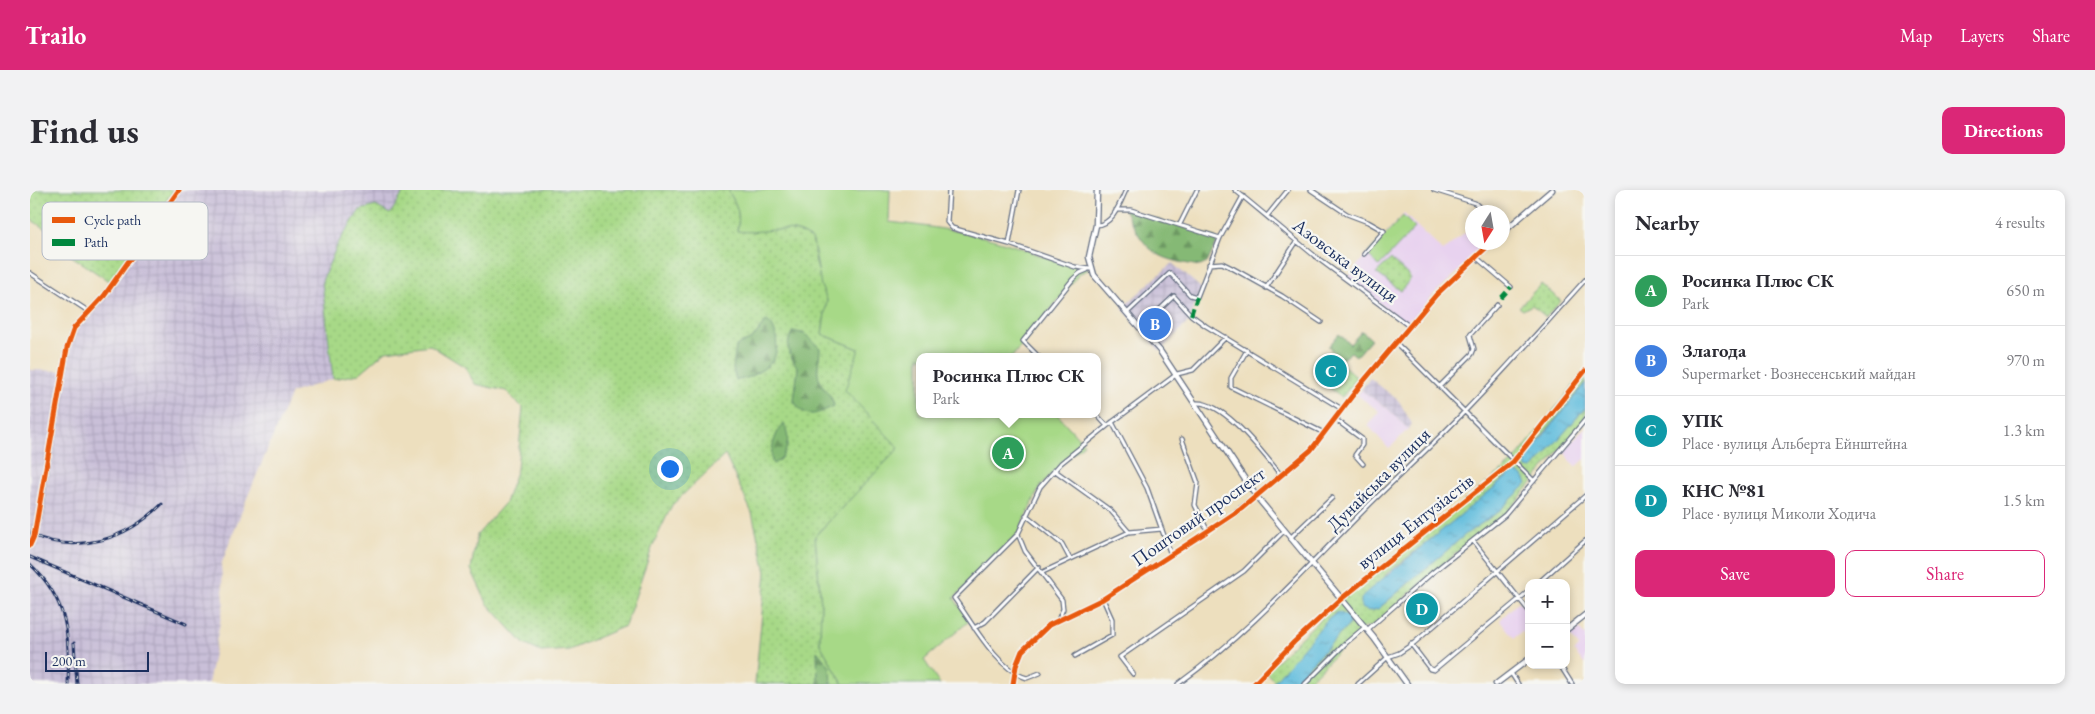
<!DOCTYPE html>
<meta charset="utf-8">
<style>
body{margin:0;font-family:"EB Garamond",serif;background:#f2f2f3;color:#2b2b33}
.controls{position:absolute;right:15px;bottom:15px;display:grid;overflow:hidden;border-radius:10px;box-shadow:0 2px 8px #0003}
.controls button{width:45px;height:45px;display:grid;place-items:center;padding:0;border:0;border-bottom:1px solid #e1e1e2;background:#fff;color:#2b2b33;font:25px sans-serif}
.compass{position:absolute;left:1435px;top:15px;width:45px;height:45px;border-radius:50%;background:#fff;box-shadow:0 2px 8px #0003;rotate:191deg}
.scale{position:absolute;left:15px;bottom:12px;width:104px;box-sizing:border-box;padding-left:5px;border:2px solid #1b2f5e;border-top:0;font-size:14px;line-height:18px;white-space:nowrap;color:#1b2f5e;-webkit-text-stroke:4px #f6f6f2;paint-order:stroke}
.you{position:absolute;left:639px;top:278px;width:18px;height:18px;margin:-12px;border:4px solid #fff;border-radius:50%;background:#1a73e8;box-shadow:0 0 0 8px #1a73e833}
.badge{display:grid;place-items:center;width:32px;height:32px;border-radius:50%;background:#db2777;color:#fff;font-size:16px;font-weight:700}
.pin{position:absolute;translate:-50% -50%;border:2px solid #fff;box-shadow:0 1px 5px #0006}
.popup{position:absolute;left:886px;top:163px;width:185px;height:65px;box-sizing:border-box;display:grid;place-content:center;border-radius:10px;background:#fff;filter:drop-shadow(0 1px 4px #0005);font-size:16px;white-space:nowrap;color:#7c7c81}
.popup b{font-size:19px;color:#2b2b33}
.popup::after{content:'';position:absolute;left:50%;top:100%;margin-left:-10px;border:10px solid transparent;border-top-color:#fff}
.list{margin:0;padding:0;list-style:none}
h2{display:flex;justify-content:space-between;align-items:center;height:65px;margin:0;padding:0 20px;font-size:21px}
h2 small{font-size:16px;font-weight:400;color:#7c7c81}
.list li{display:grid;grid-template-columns:32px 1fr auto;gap:15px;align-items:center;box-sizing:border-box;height:70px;padding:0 20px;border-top:1px solid #e1e1e2}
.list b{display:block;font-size:19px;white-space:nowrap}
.list p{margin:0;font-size:16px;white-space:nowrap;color:#7c7c81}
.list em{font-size:16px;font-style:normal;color:#7c7c81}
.actions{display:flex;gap:10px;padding:15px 20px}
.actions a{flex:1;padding:11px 0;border:1px solid #db2777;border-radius:10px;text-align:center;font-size:18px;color:#db2777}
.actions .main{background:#db2777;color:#fff}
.map{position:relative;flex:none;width:1555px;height:494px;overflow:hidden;border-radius:10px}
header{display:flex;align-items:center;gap:30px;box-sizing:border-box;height:70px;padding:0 25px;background:#db2777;color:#fff}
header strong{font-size:24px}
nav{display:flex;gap:28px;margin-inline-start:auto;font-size:18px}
.intro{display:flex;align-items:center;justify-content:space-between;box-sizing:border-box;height:120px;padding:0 30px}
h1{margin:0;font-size:35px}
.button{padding:12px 22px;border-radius:10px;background:#db2777;color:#fff;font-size:18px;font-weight:700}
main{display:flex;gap:30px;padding:0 30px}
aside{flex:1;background:#fff;border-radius:10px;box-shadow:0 2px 8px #0003}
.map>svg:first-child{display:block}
</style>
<header>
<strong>Trailo</strong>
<nav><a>Map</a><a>Layers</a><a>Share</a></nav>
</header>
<div class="intro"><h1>Find us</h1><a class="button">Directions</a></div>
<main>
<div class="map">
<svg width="1555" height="494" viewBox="0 0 1555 494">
<defs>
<pattern id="industrial-grid" width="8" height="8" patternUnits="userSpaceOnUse" patternTransform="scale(1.25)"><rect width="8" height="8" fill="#c9bfd8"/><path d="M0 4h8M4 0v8" fill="none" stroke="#aca4bc"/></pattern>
<pattern id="grass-dots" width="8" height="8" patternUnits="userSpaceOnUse" patternTransform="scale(1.25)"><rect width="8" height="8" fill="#a7d987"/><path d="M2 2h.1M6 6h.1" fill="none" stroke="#8fbb77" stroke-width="1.8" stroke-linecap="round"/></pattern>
<pattern id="forest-firs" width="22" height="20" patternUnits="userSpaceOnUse" patternTransform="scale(1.25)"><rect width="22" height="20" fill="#85b974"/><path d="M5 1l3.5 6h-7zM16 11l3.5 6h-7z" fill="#6c9762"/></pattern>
<pattern id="water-ripples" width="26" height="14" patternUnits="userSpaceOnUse" patternTransform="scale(1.25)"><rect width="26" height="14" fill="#5dbbdc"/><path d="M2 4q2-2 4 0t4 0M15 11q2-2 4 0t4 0" fill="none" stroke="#4c98b6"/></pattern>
</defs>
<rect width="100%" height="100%" fill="#f6f6f2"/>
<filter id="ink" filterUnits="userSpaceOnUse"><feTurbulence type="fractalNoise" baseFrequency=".02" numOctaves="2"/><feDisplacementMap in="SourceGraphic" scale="10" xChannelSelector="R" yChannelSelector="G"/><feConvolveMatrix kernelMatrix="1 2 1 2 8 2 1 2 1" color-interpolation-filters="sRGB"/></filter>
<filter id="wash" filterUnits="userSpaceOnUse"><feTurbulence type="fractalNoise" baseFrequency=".0096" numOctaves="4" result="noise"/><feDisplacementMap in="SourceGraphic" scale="20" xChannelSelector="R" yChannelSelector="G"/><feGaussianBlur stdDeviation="1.12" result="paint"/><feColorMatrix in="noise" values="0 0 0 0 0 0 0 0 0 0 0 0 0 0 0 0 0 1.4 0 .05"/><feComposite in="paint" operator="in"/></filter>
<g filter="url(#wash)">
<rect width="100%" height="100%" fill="#eddfbe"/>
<path fill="#e8d2ef" d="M 1374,24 L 1413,61 L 1440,39 L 1442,42 L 1442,52 L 1451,53 L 1455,57 L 1403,105 L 1378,135 L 1317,89 L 1337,63 Z
M 1331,200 L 1358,219 L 1378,239 L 1359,259 L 1338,235 L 1349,221 L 1327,205 Z
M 1555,237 L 1555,269 L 1546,277 L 1534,262 Z
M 1489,411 L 1499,424 L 1499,449 L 1492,441 L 1484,448 L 1470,430 Z
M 1549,439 L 1555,446 L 1555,475 L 1544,461 L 1549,456 L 1540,446 Z"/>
<path fill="url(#industrial-grid)" d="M 149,0 L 375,0 L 360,24 L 308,53 L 292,91 L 303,189 L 261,203 L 215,313 L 191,375 L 194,412 L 178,494 L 0,494 L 0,180 L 34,181 L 42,141 L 67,115 Z
M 1142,73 L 1171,98 L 1161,125 L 1163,127 L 1130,161 L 1092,118 Z
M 1340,188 L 1369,211 L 1382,234 L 1378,239 L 1358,219 L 1331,200 Z"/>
<path fill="url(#grass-dots)" stroke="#618472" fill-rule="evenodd" d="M 0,0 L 144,0 L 80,92 L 37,63 L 31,49 L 0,29 Z
M 375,0 L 701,0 L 699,2 C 707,15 711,25 707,40 C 730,42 766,33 783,51 L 786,73 L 797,110 L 792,144 L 829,159 L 862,250 L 869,258 L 785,346 L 791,413 L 790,454 L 813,494 L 725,494 L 736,382 L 722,323 L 695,265 L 642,315 L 623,355 L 595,436 L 539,460 L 511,462 L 494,454 L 457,413 L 441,379 L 447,345 L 475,313 L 487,279 L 493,218 L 476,201 L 445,194 L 435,177 L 400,155 L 356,161 L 329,184 L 303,189 L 292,91 L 308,53 L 330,20 L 346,16 L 360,24 Z
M 1361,69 L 1381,88 L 1371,101 L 1346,83 Z
M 1511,94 L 1531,111 L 1516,127 L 1502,115 L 1493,120 L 1489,117 Z
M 1314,176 L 1327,188 L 1312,207 L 1297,196 Z
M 1555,181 L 1555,193 L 1510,248 L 1495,271 L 1503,279 L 1555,218 L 1555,230 L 1475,325 L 1426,363 L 1341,437 L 1334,437 L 1275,494 L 1261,494 L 1318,436 L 1306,422 L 1245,491 L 1235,482 L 1311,409 L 1483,272 ZM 1488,282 L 1497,294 L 1468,322 L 1436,344 L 1358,411 L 1348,419 L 1339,421 L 1356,384 L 1443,316 L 1480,283 Z"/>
<path fill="url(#forest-firs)" stroke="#507469" d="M 1094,19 L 1185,47 L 1188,50 L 1177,73 L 1170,76 C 1122,68 1117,62 1094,19 Z
M 736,131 C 748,135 749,161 743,170 C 738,178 715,191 706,190 L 703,179 L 706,156 L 722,149 Z
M 763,141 L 775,144 L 790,158 C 790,170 785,180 790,191 C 795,203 801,202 804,216 C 787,224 776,231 764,211 L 768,178 C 759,165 754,156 763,141 Z
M 1332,141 L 1341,149 L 1326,166 L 1321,162 L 1311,170 L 1298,157 L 1309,144 L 1320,154 Z
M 754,234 C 761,247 758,267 743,274 C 738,265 746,239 754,234 Z
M 787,461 L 800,477 L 801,494 L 788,494 Z"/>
<path fill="#a7d987" stroke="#618472" d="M 701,0 L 860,0 L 859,32 C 902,37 937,41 979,54 C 1006,63 1032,75 1060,79 L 1050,83 L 982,167 L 889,167 L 889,224 L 1027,224 L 1054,254 L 1031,273 L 1010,297 L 988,344 L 924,408 L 939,431 L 894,470 L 910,494 L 813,494 L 790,454 L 791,413 L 785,346 L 869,258 L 815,200 L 829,159 L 792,144 L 797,110 L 791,96 L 783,51 C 764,31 731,45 707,41 C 711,25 707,15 699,2 Z
M 1373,26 L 1385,38 L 1349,76 L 1337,64 Z"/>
<path fill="url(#water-ripples)" stroke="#3c759d" d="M 1555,193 L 1555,218 L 1503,279 L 1496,278 L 1495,273 L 1498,265 Z
M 1484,281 L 1493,286 L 1497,294 L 1468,322 L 1436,344 L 1348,419 L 1339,421 L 1331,418 L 1331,409 L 1338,401 Z
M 1308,422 L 1321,428 L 1318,436 L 1261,494 L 1242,494 L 1297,430 Z"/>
</g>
<g filter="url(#ink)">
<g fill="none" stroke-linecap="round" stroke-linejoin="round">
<g stroke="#646d80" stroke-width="5.5">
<path id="street" d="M 919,0 L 917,32 L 922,38 L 979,54 L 1045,77 L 1060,79
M 1205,0 L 1286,67 L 1379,136
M 1281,0 L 1317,24 L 1338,32 L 1354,41 L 1334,64
M 1404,0 L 1445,13 L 1455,22
M 1086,20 L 1101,20 L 1190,48
M 1237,26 L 1258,0
M 1150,34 L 1167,0
M 1066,35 C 1083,35 1090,13 1096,0
M 979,54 L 989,0
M 1446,67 L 1481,97
M 1179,74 L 1192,73 L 1202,78 L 1252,106 L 1291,132
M 0,83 L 58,121
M 1236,98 L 1267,51
M 1097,123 L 1140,83 L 1160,105 L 1167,107 L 1190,48 L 1213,6
M 1110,138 L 1144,106 L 1161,125 L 1176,136 L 1312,219
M 1366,153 L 1504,291
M 1217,160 L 1201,188 L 1201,197 L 1294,243
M 1009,167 L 993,151 L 1043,89 L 1050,83 L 1057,80
M 1410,196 L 1442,164 L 1444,159 L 1440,145 L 1467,115
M 1166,213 C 1195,211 1234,265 1251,285
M 1066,224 L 1077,236
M 1305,229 L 1332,249 L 1332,255 L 1325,265 L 1333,274
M 1082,232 L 1117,298 L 1141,365
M 1152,249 L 1168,293 L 1165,315 L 1177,340
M 1024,280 L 1081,321 L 1099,342
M 996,325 L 1032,354 L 1040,369
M 988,344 L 924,408 C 942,432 967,480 997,488 L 1010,483
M 1260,348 L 1302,308
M 1443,351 L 1499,421
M 1013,382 L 1099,342 L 1132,339
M 1508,393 L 1555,351
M 1028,430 L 1033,419 L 1032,410 L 995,361 L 988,344 L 1010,297 L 1031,273 L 1077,236 L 1147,184 L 1163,180 L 1196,147
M 944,438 L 955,432 L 1009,377
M 1337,440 L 1402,383 L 1475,325 L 1555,230
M 1381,454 L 1400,479 L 1404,480 L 1499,401
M 1045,466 L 1082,445 L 1082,429 L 1073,409
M 1530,475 L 1542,494
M 1481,483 L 1488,494
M 1103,484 L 1090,467 L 1214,381 L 1254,341
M 983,494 L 986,476 L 992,461 L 1019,435 L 1073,409 L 1190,333 L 1226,306
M 1148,494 C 1219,443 1276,378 1338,316 C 1370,284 1404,254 1435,221 C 1476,179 1515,134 1555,90
M 1224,494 L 1264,452 L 1311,409 L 1483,272 L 1555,181
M 1275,494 L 1316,453 L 1335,437
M 1328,494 L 1358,467 L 1369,463 L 1384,453 L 1555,306"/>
</g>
<g stroke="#646d80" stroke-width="7">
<path id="secondary" d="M 1067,0 L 1066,35 L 1059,67 L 1064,85 L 1130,161 L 1226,306 L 1344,448 L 1377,494
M 1472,43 L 1522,0
M 1226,306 L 1281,260 L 1332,193 L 1406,105 L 1462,52
M 8,327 L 37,158 L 44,138 L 74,106 L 149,0
M 1536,440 L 1555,425
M 1466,494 L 1499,469"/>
</g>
<use href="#street" stroke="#fff" stroke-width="3"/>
<use href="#secondary" stroke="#fff" stroke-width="4.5"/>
<g stroke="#1b2f5e" stroke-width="3">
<path id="rail" d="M 0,344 C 47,365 96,350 132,314
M 0,367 L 156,434
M 0,374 C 38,410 40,445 38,494
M 44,453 L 47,494"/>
</g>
<use href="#rail" stroke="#f6f6f2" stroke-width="1" stroke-dasharray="4" stroke-linecap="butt"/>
<g stroke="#646d80" stroke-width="7" stroke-linecap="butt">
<path id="secondary-bridge" d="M 0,355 L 8,327"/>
</g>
<use href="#secondary-bridge" stroke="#fff" stroke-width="4.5"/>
<path stroke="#00873e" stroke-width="4" stroke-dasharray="8 4" stroke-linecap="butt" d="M 1471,108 L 1481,97
M 1161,125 L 1167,107"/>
<g stroke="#f6f6f2" stroke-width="8">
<path id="cycleway" d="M 0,355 L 4,346 L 37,158 L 44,138 L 74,106 L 149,0
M 983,494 L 986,476 L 992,461 L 1019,435 L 1073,409 L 1190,333 L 1211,319 L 1281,260 L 1332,193 L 1406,105 L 1462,52
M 1224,494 L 1264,452 L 1311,409 L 1483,272 L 1555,181"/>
</g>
<use href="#cycleway" stroke="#e8590c" stroke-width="5"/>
</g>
</g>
<g text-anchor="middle" stroke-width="4.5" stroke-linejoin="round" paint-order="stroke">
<g font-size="19" fill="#1b2f5e" stroke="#f6f6f2">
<text transform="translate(1316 70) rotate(37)" y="7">Азовська вулиця</text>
<text transform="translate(1348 289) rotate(-45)" y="7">Дунайська вулиця</text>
<text transform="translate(1168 326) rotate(-35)" y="7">Поштовий проспект</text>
<text transform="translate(1385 331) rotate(-38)" y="7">вулиця Ентузіастів</text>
</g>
</g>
<rect x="12" y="12" width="166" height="58" rx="8" fill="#f6f6f2" stroke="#b4bac6" stroke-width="1"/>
<rect x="22" y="27" width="23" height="6" fill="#e8590c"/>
<rect x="22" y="49" width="23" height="7" fill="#00873e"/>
<g font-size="14" fill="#1b2f5e">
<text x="54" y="35">Cycle path</text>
<text x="54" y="57">Path</text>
</g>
</svg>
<div class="controls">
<button>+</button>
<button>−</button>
</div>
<svg class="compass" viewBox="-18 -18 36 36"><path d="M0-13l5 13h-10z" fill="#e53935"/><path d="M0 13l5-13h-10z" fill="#7c7c81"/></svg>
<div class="scale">200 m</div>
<div class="you"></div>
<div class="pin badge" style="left:978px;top:263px;background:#2e9e5b">A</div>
<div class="popup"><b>Росинка Плюс СК</b>Park</div>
<div class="pin badge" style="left:1125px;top:134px;background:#3f7fe0">B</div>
<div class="pin badge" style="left:1301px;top:181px;background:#0f9aa8">C</div>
<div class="pin badge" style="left:1392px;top:419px;background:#0f9aa8">D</div>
</div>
<aside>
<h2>Nearby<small>4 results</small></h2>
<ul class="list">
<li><span class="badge" style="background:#2e9e5b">A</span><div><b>Росинка Плюс СК</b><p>Park</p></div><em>650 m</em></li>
<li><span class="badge" style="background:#3f7fe0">B</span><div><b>Злагода</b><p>Supermarket · Вознесенський майдан</p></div><em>970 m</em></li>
<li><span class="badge" style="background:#0f9aa8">C</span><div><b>УПК</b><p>Place · вулиця Альберта Ейнштейна</p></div><em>1.3 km</em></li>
<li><span class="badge" style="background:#0f9aa8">D</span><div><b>КНС №81</b><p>Place · вулиця Миколи Ходича</p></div><em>1.5 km</em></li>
</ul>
<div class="actions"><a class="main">Save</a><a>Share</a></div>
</aside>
</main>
